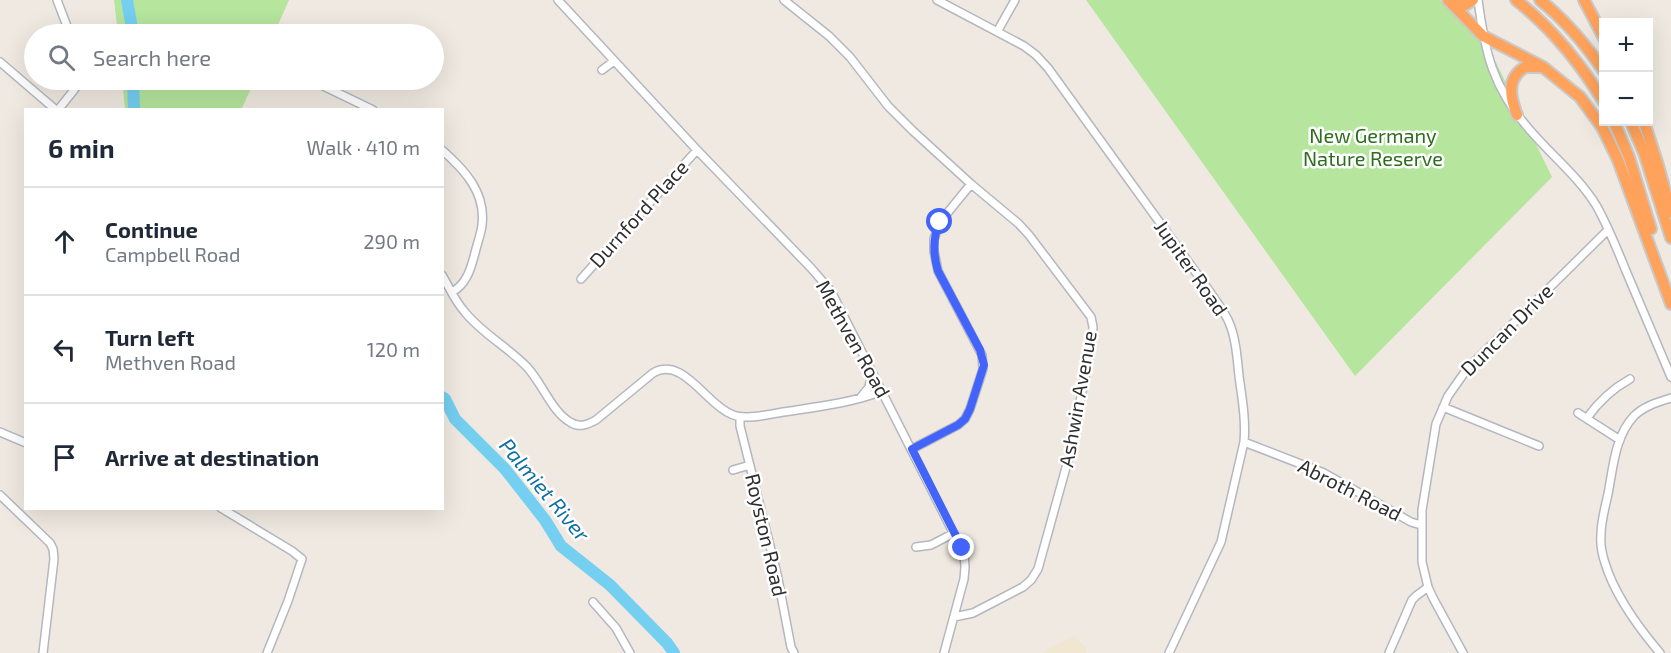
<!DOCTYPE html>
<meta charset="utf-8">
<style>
body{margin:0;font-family:"Exo 2",sans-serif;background:#f2f2f3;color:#1f2937}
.controls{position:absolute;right:18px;top:18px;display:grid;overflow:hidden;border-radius:0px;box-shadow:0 6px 24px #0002}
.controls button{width:54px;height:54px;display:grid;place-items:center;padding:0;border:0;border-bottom:2px solid #e0e1e3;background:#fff;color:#1f2937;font:30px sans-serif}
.stop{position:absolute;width:18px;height:18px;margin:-14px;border:4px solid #4264fb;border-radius:50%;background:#fff}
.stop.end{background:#4264fb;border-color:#fff;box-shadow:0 2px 6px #0008}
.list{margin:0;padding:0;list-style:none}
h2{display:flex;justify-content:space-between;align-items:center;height:78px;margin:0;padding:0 24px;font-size:26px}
h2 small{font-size:20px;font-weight:400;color:#747a83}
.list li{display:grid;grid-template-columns:39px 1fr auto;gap:18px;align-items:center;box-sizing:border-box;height:108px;padding:0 24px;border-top:2px solid #e0e1e3}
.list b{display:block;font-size:22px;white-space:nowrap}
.list p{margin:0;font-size:20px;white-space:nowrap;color:#747a83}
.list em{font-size:20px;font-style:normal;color:#747a83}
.icon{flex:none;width:33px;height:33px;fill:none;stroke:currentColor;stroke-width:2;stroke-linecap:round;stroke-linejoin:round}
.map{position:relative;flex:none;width:1671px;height:653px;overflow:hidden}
.search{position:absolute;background:#fff;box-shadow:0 6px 24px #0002;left:24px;top:24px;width:420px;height:66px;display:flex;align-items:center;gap:15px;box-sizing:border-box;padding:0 21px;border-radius:33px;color:#747a83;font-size:22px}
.panel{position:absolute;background:#fff;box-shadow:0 6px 24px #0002;left:24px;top:108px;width:420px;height:402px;border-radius:0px}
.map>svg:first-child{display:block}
</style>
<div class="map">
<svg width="1671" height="653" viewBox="0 0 1671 653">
<rect width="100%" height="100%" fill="#efe9e1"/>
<path fill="#f0e6d1" d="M 1073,636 L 1087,648 L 1086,653 L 1041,653 Z"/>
<path fill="#b6e59e" d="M 114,0 L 289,0 L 274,34 L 118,34 Z
M 1086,0 L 1440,0 L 1483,36 L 1552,177 L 1355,376 Z
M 122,80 L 255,80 L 241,110 L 125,109 Z"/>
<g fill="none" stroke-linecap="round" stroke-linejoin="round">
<path stroke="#75cff0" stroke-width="12" d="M 127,0 L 133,34
M 133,80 L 134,110
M 442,397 L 445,399 L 455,419 L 505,469 L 545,520 L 561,546 L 610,585 L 667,643 L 674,653"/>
<g stroke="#b4b7c1" stroke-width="10">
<path id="minor" d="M 57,0 L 70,34
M 558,0 L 697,150 L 811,268 L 831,291 L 964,554 L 965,567 L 964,579 L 944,653
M 784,0 L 829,36 L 850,57 L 888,106 L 913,131 L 971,184 L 1019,224 L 1029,235 L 1091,317 L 1093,327 L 1092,341 L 1070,453 L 1038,569 L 1031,580 L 1023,587 L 973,613 L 954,617
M 937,0 L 1024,46 L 1036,55 L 1048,68 L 1210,292 C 1216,301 1223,310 1228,320 C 1236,337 1237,357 1239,376 C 1242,398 1246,420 1244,442 L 1221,542 L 1169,653
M 1478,0 C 1485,53 1493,88 1529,129 C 1551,155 1578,176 1596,205 C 1608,226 1617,249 1626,271 C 1641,307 1656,342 1671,377
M 997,32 L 1015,0
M 0,62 L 56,110
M 602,70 L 614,61
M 311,80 L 373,110
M 58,110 L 74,90 L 81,80
M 442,150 C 465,170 486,193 482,225 C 481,234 477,244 475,253 C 471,268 467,284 452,292
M 442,275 C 449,287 455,301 464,311 C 481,333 508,347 527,367 C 542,383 552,412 570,422 C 579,428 587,425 596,420 L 653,373 C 682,356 705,402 729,413 C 734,416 741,417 747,417 C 759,417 771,414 783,412 C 816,407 852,403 882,391
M 581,279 L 697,150
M 861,397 L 869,387 L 872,373
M 1443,407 L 1539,446
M 1578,413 L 1620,440
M 740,417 L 740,426 L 777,574 L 791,647 L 794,653
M 1587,418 C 1599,401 1612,389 1630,379
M 0,432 L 26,443
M 1244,442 L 1324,473 L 1411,522 L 1421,525
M 912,449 L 958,425 L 965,419 L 970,409 L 983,369 L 982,355 L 938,271 L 934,251 L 934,239 L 940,222 L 971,184
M 733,470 L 750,465
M 0,495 L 50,543 L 53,549 L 54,559 L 43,653
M 221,508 L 292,551 L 302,559 L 288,601 L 267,653
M 916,547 L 931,545 L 954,533
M 593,602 L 616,628 L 630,653
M 1389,653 L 1412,600 L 1416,596 L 1428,587
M 1463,653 L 1433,598 L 1428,587 L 1422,562 L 1422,510 L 1436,424 L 1448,396 L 1467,369 L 1608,230
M 1660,653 C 1638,627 1615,596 1605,563 C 1602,554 1600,545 1601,535 C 1601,521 1605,508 1608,494 C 1613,468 1615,436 1634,416 C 1644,406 1658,402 1671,398"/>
</g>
<g stroke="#c9c9c9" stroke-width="14">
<path id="highway" d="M 1448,0 L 1483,36 L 1543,67 L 1580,97 L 1602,127 L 1618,160 L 1671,304
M 1516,0 C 1552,28 1580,63 1604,102
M 1540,0 C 1565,20 1586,45 1604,71
M 1584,0 L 1604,38
M 1453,4 L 1465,5 L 1473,0
M 1517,115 C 1510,97 1506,79 1525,67 L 1540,67
M 1614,122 L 1629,157 L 1651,229
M 1631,122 L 1644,153 L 1671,238
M 1644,122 L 1657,162 L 1671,212"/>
</g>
<use href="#minor" stroke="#fff" stroke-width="7"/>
<use href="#highway" stroke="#ffa35c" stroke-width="10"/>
</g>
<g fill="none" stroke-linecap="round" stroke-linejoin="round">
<path stroke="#4264fb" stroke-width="8" d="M 940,222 C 932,238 933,254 938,271 L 980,350 L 984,365 L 970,409 L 965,419 L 958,425 L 912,449 L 962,548"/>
</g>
<g text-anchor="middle" stroke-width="5" stroke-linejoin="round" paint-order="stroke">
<g font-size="20" fill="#2c6e1b" stroke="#fff">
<text x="1373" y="143">New Germany<tspan x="1373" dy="23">Nature Reserve</tspan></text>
</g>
<g font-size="20" fill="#2e2e2e" stroke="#fff">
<text transform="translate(639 214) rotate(-48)" y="7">Durnford Place</text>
<text transform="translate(1191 268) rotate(55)" y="7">Jupiter Road</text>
<text transform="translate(1507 330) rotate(-45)" y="7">Duncan Drive</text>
<text transform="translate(853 339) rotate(61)" y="7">Methven Road</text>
<text transform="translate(1078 399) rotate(-80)" y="7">Ashwin Avenue</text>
<text transform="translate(1350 490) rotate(27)" y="7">Abroth Road</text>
<text transform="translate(766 535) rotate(77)" y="7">Royston Road</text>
</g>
<g font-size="21" font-style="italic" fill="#0d6fa3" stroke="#fff">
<text transform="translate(544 490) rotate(50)" y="7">Palmiet River</text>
</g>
</g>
</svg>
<div class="controls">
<button>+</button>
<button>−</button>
</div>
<div class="stop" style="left:940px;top:222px"></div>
<div class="stop end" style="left:962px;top:548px"></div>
<div class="search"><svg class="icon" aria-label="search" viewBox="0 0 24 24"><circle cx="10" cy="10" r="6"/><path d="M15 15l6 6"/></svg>Search here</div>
<section class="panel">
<h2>6 min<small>Walk · 410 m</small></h2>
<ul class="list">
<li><svg class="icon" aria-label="ahead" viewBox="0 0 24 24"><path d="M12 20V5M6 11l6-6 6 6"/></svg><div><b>Continue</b><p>Campbell Road</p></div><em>290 m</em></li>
<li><svg class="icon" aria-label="left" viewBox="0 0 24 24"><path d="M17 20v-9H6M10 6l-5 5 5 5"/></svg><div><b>Turn left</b><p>Methven Road</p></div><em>120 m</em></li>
<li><svg class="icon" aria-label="arrive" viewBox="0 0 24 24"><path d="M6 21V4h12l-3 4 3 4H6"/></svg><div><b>Arrive at destination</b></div></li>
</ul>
</section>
</div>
